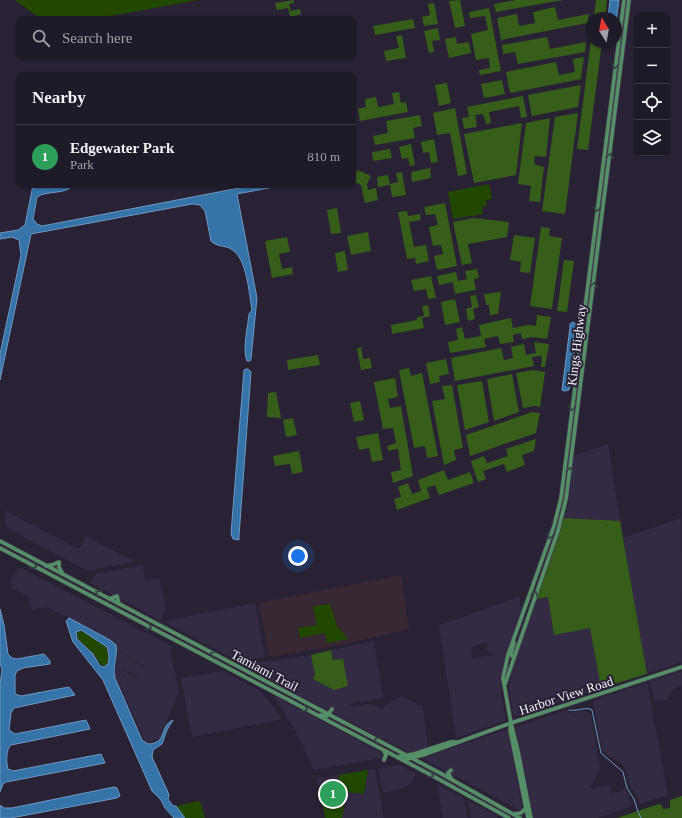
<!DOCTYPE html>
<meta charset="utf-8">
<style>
body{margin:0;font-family:Georgia,serif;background:#2c2733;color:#f1f3f6}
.controls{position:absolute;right:12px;top:12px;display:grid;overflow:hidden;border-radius:8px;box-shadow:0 1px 3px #0004}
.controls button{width:36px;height:36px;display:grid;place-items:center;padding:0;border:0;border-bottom:1px solid #3c3844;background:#1f1a27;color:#f1f3f6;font:20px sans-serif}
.compass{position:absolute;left:586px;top:12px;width:36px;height:36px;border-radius:50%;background:#1f1a27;box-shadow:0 1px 3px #0004;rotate:349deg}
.you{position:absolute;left:298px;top:556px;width:14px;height:14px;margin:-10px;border:3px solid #fff;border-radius:50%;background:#1a73e8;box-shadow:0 0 0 6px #1a73e833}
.badge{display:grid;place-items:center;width:26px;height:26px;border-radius:50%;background:#0f766e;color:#fff;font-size:13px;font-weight:700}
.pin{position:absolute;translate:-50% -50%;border:2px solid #fff;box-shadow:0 1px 4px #0006}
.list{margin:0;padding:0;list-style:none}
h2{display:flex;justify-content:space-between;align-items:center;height:52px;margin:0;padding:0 16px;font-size:17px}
h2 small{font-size:13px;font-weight:400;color:#a1a1a7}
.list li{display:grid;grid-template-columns:26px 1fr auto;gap:12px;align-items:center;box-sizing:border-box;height:64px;padding:0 16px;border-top:1px solid #3c3844}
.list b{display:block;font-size:15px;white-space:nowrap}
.list p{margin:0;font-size:13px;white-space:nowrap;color:#a1a1a7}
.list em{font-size:13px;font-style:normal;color:#a1a1a7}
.icon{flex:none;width:22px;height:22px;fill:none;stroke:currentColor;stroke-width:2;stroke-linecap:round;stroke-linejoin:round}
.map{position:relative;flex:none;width:682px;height:818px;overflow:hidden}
.search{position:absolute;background:#1f1a27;box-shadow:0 1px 3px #0004;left:16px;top:16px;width:340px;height:44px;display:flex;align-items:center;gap:10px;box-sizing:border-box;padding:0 14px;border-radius:8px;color:#a1a1a7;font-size:15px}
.panel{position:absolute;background:#1f1a27;box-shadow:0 1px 3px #0004;left:16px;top:72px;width:340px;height:116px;border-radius:8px}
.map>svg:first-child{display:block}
</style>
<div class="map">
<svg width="682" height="818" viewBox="0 0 682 818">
<rect width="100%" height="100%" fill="#292234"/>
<path fill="#332a43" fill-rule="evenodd" d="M 608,444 L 620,521 L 564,518 L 568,505 L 574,456 Z
M 4,510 L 79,549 L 86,536 L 135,562 L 90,570 L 83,569 L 6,527 Z
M 681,518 L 682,662 L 647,674 L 623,538 Z
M 143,565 L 145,580 L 159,578 L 166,609 L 160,620 L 90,583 L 96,574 Z
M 19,567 L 172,646 L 170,651 L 179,691 L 160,738 L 149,743 L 145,741 L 117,679 L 122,670 L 135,677 L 142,667 L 145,666 L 117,650 L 116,645 L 110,640 L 47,607 L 32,610 L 29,597 L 12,588 L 10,581 Z
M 548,596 L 590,628 L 601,688 L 516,716 L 513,714 L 509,688 L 512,667 L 536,599 Z
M 519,597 L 521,609 L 502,667 L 501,694 L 506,719 L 505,721 L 456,738 L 439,625 ZM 488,642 L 486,650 L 496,655 L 472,658 L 471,647 Z
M 255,603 L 265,657 L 252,659 L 247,666 L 168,624 L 169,620 Z
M 374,641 L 383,698 L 350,704 L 350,707 L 369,704 L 382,708 L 401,696 L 423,707 L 428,747 L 410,753 L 251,670 L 253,665 L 257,663 L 311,655 L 315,675 L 343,659 L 333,661 L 331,650 Z
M 118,651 L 143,666 L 135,676 L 122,669 L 116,680 L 115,672 Z
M 223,671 L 261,691 L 282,719 L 192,737 L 181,678 Z
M 682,671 L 682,685 L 673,689 L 667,700 L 654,701 L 650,681 Z
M 647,682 L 668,795 L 640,804 L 638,798 L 630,786 L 627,774 L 623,765 L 602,751 L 593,701 Z
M 273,695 L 382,753 L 383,756 L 382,758 L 314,770 L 296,732 Z
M 568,709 L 569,713 L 584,710 L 591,714 L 600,769 L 590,788 L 610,785 L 611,793 L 626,790 L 628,792 L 631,806 L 598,818 L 534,818 L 516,727 Z
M 504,730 L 508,732 L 522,807 L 521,810 L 519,810 L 423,759 L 423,758 Z
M 399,765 L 416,773 L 411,783 L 398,790 L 383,793 L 378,768 Z
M 375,769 L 384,818 L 342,818 L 346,799 L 346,792 L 364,794 L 368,770 Z
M 339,775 L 336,788 L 320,791 L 316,778 Z
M 437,784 L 464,798 L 468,818 L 443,818 Z
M 467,800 L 497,816 L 498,818 L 471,818 Z"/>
<path fill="#372834" d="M 401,575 L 409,629 L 350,643 L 276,656 L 270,656 L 269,655 L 259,603 Z"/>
<path fill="#224800" d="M 15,0 L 198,0 L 94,19 L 41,19 Z
M 489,184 L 492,199 L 486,200 L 487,206 L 482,207 L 483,214 L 453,219 L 448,192 Z
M 330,604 L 337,626 L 348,639 L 327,643 L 325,633 L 300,638 L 298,628 L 317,625 L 313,606 Z
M 81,631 L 106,647 C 108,653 109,661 106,665 L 101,665 L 94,654 L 78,639 L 77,632 Z
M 368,770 L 364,794 L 346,792 L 346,799 L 342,818 L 325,818 L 320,791 L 336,788 L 339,775 Z
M 198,801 L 201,803 L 205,818 L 185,818 L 176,806 Z"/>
<path fill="#365d1a" d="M 294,0 L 294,3 L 289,4 L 291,11 L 300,9 L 301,14 L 290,17 L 290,19 L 278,19 L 290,16 L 288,8 L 277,10 L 275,3 Z
M 460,0 L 465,26 L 455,28 L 449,1 Z
M 516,0 L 563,0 L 496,12 L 494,4 Z
M 596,0 L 607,0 L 605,18 L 594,18 Z
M 434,3 L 438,24 L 424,26 L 422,17 L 430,15 L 428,4 Z
M 555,7 L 558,20 L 589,14 L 587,23 L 501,40 L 497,18 L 517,14 L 519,26 L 535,23 L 533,12 Z
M 489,8 L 501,71 L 480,75 L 479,70 L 490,68 L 489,58 L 476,60 L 471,34 L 488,30 L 485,16 L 470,18 L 469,12 Z
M 413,19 L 415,28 L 375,35 L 373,26 Z
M 438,28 L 440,40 L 432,41 L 434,52 L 429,53 L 424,31 Z
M 592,32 L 592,42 L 602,42 L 588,150 L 577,149 Z
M 402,35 L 406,58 L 386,61 L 384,51 L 399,48 L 396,36 Z
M 456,37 L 457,44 L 469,42 L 471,53 L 449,58 L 445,39 Z
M 547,37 L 550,49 L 586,42 L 585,52 L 518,64 L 515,52 L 503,54 L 502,45 Z
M 584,57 L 581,79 L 510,93 L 506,72 L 556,62 L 559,75 L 575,72 L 573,59 Z
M 502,80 L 505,94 L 484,98 L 481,84 Z
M 447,83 L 451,103 L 439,106 L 435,85 Z
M 581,85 L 578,107 L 532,116 L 528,95 Z
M 399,92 L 401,103 L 406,102 L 408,112 L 360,121 L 358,109 L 366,107 L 365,99 L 376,97 L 378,107 L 394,104 L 392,93 Z
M 523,96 L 527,117 L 521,118 L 519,106 L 489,112 L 491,123 L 486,124 L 483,114 L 475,115 L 477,127 L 464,129 L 462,118 L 469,117 L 467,107 Z
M 455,108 L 467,174 L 458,176 L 450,133 L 437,135 L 433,113 Z
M 578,113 L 565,214 L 542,211 L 555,117 Z
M 420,115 L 422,126 L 413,128 L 415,138 L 375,145 L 373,136 L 388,133 L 386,121 Z
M 550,118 L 546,157 L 535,156 L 534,164 L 544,167 L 540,202 L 529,201 L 531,186 L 518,184 L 526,123 Z
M 522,123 L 516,175 L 474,183 L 464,134 Z
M 434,139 L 438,162 L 431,163 L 429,152 L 423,153 L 421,142 Z
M 411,144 L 415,165 L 410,166 L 408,158 L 402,159 L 399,147 Z
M 390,149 L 392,158 L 373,161 L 372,152 Z
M 430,168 L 431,178 L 412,182 L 411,172 Z
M 358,170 L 371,176 L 367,184 L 368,190 L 376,188 L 378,200 L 365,203 L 361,185 L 353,181 L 353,176 Z
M 402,172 L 406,195 L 392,197 L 390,185 L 378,187 L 377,177 L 388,175 L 390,184 L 398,182 L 396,173 Z
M 445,203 L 457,266 L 437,270 L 434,256 L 443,254 L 441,245 L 433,246 L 429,227 L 438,225 L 435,214 L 426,215 L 424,207 Z
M 337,208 L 341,233 L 331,234 L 327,210 Z
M 407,211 L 408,216 L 420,214 L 421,220 L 409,222 L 414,247 L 426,245 L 429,261 L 416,264 L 415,258 L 407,259 L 398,212 Z
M 473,218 L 509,222 L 507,237 L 468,244 L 472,263 L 462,265 L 453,222 Z
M 541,227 L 550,228 L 549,236 L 562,238 L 552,309 L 530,306 Z
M 368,232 L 371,251 L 351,255 L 347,236 Z
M 514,235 L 535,238 L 530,273 L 520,272 L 521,262 L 510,260 Z
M 287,237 L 290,252 L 279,254 L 282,269 L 292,267 L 293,274 L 272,278 L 265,241 Z
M 345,251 L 348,270 L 338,272 L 335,253 Z
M 564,260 L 574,261 L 567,312 L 557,311 Z
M 477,269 L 479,278 L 474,279 L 476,290 L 455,294 L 453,282 L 439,285 L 437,276 L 456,272 L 458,281 L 467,279 L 465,271 Z
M 431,276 L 436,298 L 428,299 L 426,289 L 414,291 L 411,280 Z
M 501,292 L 498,314 L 490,315 L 489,305 L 486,305 L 484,294 Z
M 476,295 L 479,307 L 473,309 L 475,319 L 468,321 L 466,309 L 472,307 L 470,296 Z
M 455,299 L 460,322 L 445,325 L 441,302 Z
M 428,305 L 430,316 L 422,318 L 424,328 L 392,334 L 391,325 L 417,320 L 417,317 L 424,316 L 422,306 Z
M 537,315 L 551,317 L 547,339 L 533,337 L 522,339 L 521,333 L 513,335 L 514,342 L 500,344 L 498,336 L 484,339 L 486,347 L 450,353 L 448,342 L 458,340 L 456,329 L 462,327 L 465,339 L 481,336 L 479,325 L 511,318 L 513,328 L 528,325 L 536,326 Z
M 534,342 L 549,344 L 545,367 L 541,367 L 542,356 L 532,357 L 534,366 L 455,381 L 451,358 L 501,348 L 504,360 L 513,358 L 511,347 L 524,344 L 526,355 L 536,353 Z
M 361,347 L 363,359 L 370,358 L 372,368 L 361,370 L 357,348 Z
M 318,355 L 320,365 L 288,370 L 287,360 Z
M 446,359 L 449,374 L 439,376 L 440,382 L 430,384 L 426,363 Z
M 409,368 L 411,376 L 422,373 L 438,456 L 427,458 L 425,446 L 414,448 L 399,370 Z
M 533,370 L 545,372 L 540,407 L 534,406 L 523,408 L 516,373 Z
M 512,374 L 519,412 L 494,421 L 487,379 Z
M 395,378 L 398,397 L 388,399 L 390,408 L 401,406 L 413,476 L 393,483 L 391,472 L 401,470 L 398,449 L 388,451 L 387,446 L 396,443 L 393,428 L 383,429 L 374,382 Z
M 482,381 L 489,422 L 465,430 L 457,385 Z
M 452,385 L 463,448 L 454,450 L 456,460 L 444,465 L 432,401 L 445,399 L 442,386 Z
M 276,392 L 281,418 L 267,417 L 268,393 Z
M 360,401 L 364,420 L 354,422 L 350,403 Z
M 532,412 L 540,413 L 536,433 L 470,456 L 466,435 Z
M 293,418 L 297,435 L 286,437 L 283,420 Z
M 378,433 L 383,460 L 372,462 L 369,448 L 359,450 L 356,437 Z
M 536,439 L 534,451 L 522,455 L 525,465 L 507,472 L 504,464 L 483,471 L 486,479 L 478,482 L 471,461 L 484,456 L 487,463 L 508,456 L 506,449 Z
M 299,451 L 303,472 L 292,474 L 290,464 L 275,466 L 273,456 Z
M 444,470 L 448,480 L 470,472 L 474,483 L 439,495 L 435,485 L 427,488 L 430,498 L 397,510 L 394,499 L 401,497 L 398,487 L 408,483 L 412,494 L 421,491 L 418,480 Z
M 564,518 L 620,521 L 647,674 L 601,688 L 590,628 L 554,635 L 548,597 L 536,599 Z
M 331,650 L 333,660 L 343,659 L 348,686 L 334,690 L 313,679 L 315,675 L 311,655 Z
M 682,796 L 682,818 L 617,818 L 659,804 L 662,805 L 663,809 L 670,808 L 670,800 Z"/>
<path fill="#3573a9" stroke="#6e98c2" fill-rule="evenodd" d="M 610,0 L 619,0 L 616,22 L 616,18 L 608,18 Z
M 33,185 L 73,185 C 67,195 47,190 37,197 L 33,219 L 37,224 L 42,226 L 255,185 L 285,185 L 237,194 L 257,298 L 251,359 L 250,361 L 247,361 C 242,350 248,326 249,314 L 252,310 C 249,294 247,257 231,249 C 225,245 216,247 211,241 L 205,211 L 200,205 L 192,204 L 31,234 L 0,380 L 0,354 L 21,255 L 19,240 L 12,237 L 0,239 L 0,233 L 18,230 L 25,225 Z
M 573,322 L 577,325 L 577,327 L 569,390 L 564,391 L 562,390 L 570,327 L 570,324 Z
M 246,369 L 248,369 L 251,372 L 239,536 L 239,540 L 233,539 L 231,534 L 244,370 Z
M 0,609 L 4,625 L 8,654 L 12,658 L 17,659 L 44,654 L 50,661 L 50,664 L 23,668 L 17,671 L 15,675 L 15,694 L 21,696 L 69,687 L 75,695 L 14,708 L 11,713 L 9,730 L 15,734 L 86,720 L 90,729 L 11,745 C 6,749 6,762 8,769 L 13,771 L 101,754 L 105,763 L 6,782 L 3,784 L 0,792 L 0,685 L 2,669 L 0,664 Z
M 69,618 L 110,640 L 116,645 C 118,656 112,667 115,678 L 142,740 L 148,744 C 168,743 159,726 173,720 L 167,730 L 162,744 L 153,750 L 152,757 L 167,790 L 169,795 L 168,799 L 173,806 L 176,806 L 185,818 L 174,818 L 165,808 L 161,800 L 152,791 L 103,680 L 73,642 L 66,621 ZM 81,630 L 107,647 C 109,654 111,664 104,667 L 100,666 L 93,654 L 77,639 L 76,632 Z
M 114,787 L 117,788 L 120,796 L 117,798 L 11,818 L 0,818 L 0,805 L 4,808 L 12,808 Z"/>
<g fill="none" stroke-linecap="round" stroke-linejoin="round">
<path stroke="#6e98c2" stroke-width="1" d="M 569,710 C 577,712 586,706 592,710 L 601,753 L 623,772 L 627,788 L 634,799 L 638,812 L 641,818"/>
<g stroke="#443d4d" stroke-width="5">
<path id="major" d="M 0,541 L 440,773 L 520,818
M 0,548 L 433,776 L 509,818
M 46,566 L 52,565 L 59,562 L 59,567 L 63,574
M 109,599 L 117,596 L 119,604
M 513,657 L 511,654 L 514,643
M 505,684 L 558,531 L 566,499 L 629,0
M 320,715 L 327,716 L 332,709
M 511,724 L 510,730 L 528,818
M 384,751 L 386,755 L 384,760
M 397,757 L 414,754 L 451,742 L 457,742
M 403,760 L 423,755 L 511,723 L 682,667
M 451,770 L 448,773 L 451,778
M 514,814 L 521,813 L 526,808
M 531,818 L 518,751 L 511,723 L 503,678 L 508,655 L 554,526 L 561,498 L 624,0"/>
</g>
<use href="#major" stroke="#548f68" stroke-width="3.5"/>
</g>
<defs><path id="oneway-chevron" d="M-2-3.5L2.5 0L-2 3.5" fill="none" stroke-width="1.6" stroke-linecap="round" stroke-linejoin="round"/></defs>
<g stroke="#364344">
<use href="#oneway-chevron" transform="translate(615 66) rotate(97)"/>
<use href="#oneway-chevron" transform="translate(610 156) rotate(-83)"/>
<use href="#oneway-chevron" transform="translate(597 209) rotate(97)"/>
<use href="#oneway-chevron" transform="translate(594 285) rotate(-83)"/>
<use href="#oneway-chevron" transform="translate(572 408) rotate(97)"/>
<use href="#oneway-chevron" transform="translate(570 470) rotate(-83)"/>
<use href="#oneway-chevron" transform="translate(550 536) rotate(110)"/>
<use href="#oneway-chevron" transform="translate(34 566) rotate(28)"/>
<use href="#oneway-chevron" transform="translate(98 593) rotate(-152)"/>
<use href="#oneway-chevron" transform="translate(535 594) rotate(-71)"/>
<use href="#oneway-chevron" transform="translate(149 627) rotate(28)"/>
<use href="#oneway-chevron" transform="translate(213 654) rotate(-152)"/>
<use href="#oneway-chevron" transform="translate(305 709) rotate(28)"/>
<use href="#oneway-chevron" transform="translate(377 740) rotate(-152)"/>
<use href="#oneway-chevron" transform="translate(431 775) rotate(27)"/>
</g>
<g text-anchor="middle" stroke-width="4" stroke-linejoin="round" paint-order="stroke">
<g font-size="13" fill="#f4f0fc" stroke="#292234">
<text transform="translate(576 345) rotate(-83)" y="5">Kings Highway</text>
<text transform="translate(265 670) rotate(28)" y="5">Tamiami Trail</text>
<text transform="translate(566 695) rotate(-18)" y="5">Harbor View Road</text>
</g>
</g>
</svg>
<div class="controls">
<button>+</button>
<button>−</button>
<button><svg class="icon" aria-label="locate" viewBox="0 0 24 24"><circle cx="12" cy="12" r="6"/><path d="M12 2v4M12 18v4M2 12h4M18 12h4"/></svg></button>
<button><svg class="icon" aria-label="layers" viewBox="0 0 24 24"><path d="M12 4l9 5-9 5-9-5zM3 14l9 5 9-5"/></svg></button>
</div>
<svg class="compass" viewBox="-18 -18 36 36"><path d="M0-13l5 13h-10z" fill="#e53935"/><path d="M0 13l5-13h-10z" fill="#a1a1a7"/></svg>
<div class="you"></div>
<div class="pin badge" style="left:333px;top:794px;background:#2e9e5b">1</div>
<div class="search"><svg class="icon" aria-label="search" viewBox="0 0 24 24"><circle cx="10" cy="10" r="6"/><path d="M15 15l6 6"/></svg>Search here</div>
<section class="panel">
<h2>Nearby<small></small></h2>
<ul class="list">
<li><span class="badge" style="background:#2e9e5b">1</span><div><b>Edgewater Park</b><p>Park</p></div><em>810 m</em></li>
</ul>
</section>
</div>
